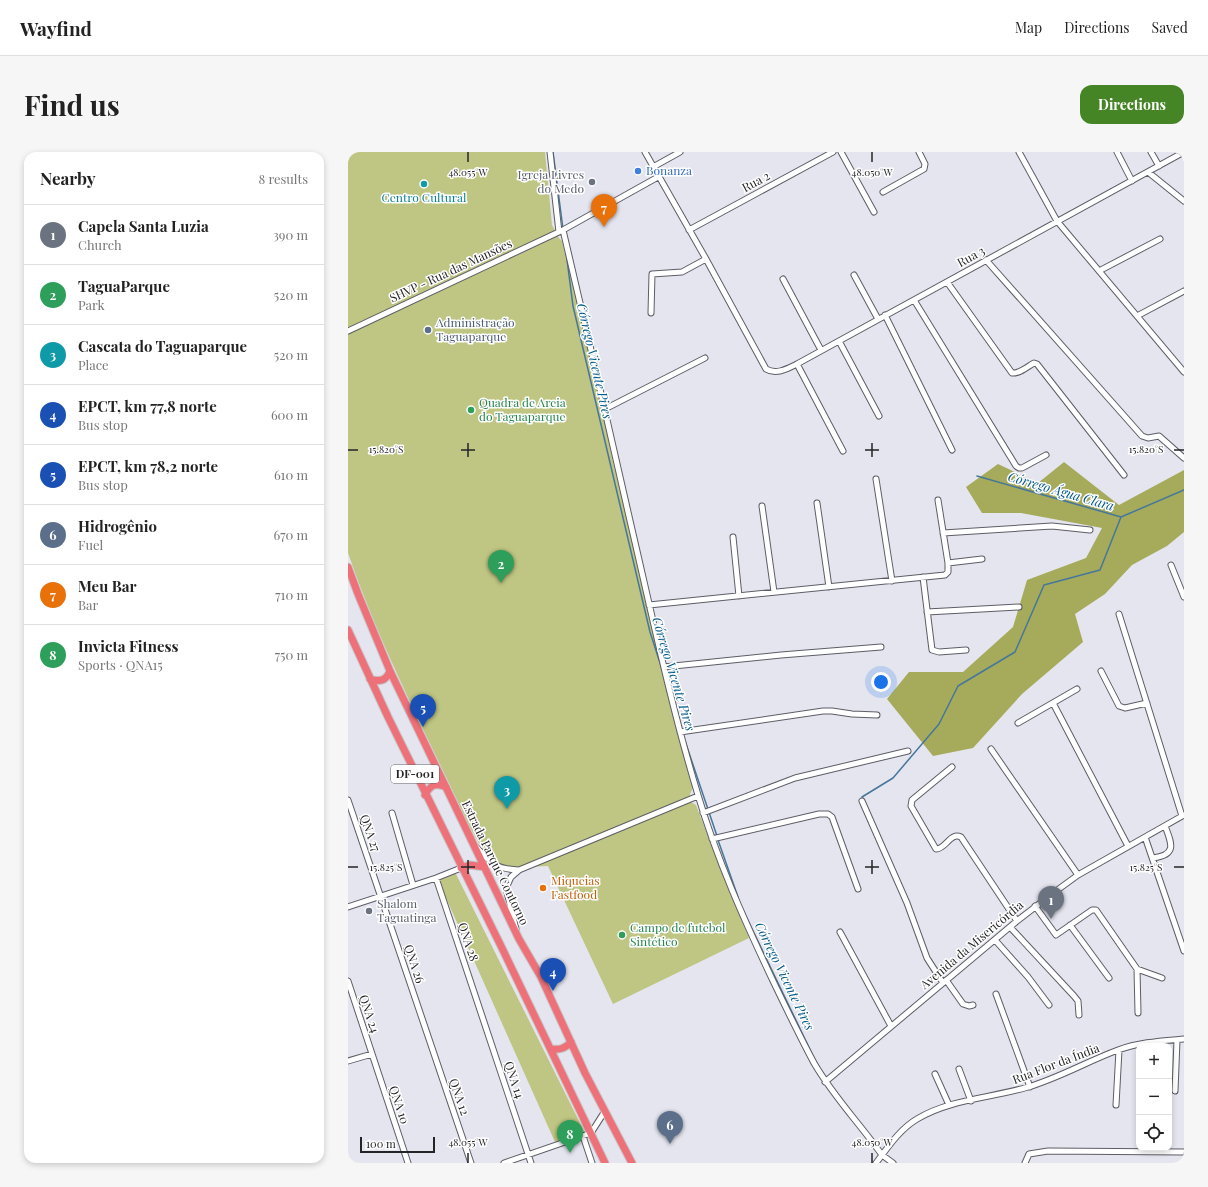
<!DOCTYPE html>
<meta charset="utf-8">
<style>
body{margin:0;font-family:"Playfair Display",serif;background:#f6f6f6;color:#222}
.controls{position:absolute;right:12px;bottom:12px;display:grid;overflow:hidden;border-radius:8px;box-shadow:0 2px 6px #0003}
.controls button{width:36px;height:36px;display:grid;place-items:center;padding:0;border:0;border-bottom:1px solid #e0e0e0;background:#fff;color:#222;font:20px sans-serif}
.scale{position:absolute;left:12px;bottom:10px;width:75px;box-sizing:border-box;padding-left:4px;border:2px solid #242427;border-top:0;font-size:11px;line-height:14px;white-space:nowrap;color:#242427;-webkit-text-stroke:3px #fff;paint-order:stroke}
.you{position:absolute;left:533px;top:530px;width:14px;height:14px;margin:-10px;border:3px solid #fff;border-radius:50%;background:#1a73e8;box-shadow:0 0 0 6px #1a73e833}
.badge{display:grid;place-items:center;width:26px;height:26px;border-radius:50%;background:#458526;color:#fff;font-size:13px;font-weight:700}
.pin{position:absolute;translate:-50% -33px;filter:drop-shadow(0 1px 2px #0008)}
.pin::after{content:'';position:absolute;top:21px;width:14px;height:12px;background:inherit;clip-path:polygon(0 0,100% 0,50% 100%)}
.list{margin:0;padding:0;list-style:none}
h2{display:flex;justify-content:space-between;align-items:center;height:52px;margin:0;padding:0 16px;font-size:17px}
h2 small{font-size:13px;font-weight:400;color:#767676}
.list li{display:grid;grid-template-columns:26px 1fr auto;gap:12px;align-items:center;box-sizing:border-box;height:60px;padding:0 16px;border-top:1px solid #e0e0e0}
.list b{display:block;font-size:15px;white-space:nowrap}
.list p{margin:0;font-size:13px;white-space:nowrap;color:#767676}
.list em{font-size:13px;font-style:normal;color:#767676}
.icon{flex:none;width:22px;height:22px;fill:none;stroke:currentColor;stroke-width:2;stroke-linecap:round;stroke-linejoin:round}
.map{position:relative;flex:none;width:836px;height:1011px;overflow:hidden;border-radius:12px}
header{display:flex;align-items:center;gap:24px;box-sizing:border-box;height:56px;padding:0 20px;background:#fff;border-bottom:1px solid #e0e0e0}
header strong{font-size:19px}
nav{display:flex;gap:22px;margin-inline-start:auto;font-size:14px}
.intro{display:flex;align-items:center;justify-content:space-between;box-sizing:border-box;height:96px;padding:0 24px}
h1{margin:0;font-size:28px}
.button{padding:10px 18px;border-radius:12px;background:#458526;color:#fff;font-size:14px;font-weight:700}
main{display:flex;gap:24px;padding:0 24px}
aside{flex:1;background:#fff;border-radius:12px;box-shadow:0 2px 6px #0003}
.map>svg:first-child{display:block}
</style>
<header>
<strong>Wayfind</strong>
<nav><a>Map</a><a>Directions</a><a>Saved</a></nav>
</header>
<div class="intro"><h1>Find us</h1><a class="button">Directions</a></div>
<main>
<aside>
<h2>Nearby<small>8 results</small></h2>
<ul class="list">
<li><span class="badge" style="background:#6b7280">1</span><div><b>Capela Santa Luzia</b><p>Church</p></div><em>390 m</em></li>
<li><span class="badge" style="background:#2e9e5b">2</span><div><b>TaguaParque</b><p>Park</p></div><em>520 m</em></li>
<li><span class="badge" style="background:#0f9aa8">3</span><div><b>Cascata do Taguaparque</b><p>Place</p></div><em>520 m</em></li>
<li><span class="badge" style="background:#1a4fb4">4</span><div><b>EPCT, km 77,8 norte</b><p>Bus stop</p></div><em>600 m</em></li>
<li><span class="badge" style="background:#1a4fb4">5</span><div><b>EPCT, km 78,2 norte</b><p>Bus stop</p></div><em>610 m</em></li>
<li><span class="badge" style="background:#5c6f8a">6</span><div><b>Hidrogênio</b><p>Fuel</p></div><em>670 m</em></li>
<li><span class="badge" style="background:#e8710a">7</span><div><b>Meu Bar</b><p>Bar</p></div><em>710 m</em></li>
<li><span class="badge" style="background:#2e9e5b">8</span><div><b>Invicta Fitness</b><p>Sports · QNA15</p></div><em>750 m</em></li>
</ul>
</aside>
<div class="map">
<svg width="836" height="1011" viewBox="0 0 836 1011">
<rect width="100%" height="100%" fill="#e5e5ef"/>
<path fill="#bfc582" d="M 0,0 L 197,0 L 204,73 L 211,86 L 214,89 L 255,260 L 265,310 L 345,634 L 344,638 L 342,642 L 343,650 L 348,653 L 374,721 L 401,786 L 265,852 L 200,714 C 183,714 158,721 144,708 C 128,693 111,652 101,631 C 65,556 27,480 0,401 Z
M 107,720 L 237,981 L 207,990 L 90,728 Z"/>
<path fill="#a6ab5b" d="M 716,310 L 771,353 L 836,318 L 836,380 L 819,394 L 784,413 L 757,442 L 727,462 L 735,490 L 674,542 L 625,596 L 585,604 L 539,547 L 561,520 L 615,520 L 665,475 L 679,428 L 738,406 L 754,376 L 673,361 L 634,361 L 618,335 L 650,312 L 690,331 Z"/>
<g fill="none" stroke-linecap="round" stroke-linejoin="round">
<path stroke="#46769b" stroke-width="1.5" d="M 205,0 L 215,77
M 218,100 L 225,154 L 302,480 L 314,517
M 629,324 L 773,365 L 836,338
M 337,589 L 369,684
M 514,645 L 545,626 L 591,572 L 610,534 L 667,500 L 696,433 L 752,418 L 773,365
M 370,688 L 390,745
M 394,756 L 468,910 L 477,925"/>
<g stroke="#5d5d66" stroke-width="7">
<path id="minor" d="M 202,0 L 211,80
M 297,0 L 358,107 L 418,217 C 428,223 439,217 449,212 L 836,0
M 493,0 L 526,60
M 671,0 L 709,69 L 836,220
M 769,0 L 784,29
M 803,0 L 811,14
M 305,15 L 332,0
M 800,20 L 836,49
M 535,40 L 576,17 L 577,12 L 571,0
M 215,78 C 238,176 261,275 283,373 C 304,463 323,554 350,643 C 369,708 397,770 426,831 C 439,858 452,885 466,911 C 485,944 512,972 534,1003 L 545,1011
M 341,78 L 485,0
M 638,108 L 794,284 L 800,286 L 811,284 L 836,306
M 751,119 L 812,87
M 506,123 L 530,167
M 435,127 L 473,198
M 599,130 L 664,221 C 671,222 679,215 686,211 L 689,212 L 776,323
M 566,148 L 668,314 L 671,316 L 674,316 L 698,303
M 303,161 L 304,122 L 334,120 L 358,107
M 537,163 L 604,298
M 789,164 L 836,139
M 0,179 L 215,78 L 310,25
M 491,189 L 531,264
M 449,212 L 495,299
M 257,257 L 357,206
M 528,327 L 544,429
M 469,351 L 481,435
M 414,354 L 426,440
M 595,381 L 704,374 L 742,378
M 385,385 L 391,444
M 600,411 L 634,407
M 823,413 L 836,445
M 575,425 L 584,498 L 591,500 L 618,498
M 301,453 L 597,423 L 600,420 L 600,411 L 590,348
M 579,460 L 671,455
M 771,462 L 834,664
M 316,515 L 433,503 L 533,495
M 753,519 L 771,554 L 777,556 L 799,551
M 705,551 L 780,694
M 670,571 L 729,537
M 332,580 L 475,559 L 484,559 L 504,562 L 529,563
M 643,597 L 730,723
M 604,615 L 564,648 L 563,654 L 588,697 C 598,697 602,680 613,685 L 669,769
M 0,648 L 123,1011
M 514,649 L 559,751 L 579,806 L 595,831
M 44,661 L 65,733
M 355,661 L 447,626 L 560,599
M 797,685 L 836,799
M 364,687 L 471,662 L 480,662 L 484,665 L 510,737
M 128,695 C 144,712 148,717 171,718
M 805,706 C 829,703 824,692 817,674
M 88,726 L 183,1011
M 687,754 L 708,783 L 744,758 L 748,758 L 789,817 L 790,861
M 0,755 L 88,726 L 113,716
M 722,773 L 761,826
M 662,775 L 726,844 L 730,849 L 731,863
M 168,777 L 158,736 L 163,725 L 171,718 L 350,644
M 492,780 L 543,874
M 647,788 L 680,825 L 701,853
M 789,817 L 814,826
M 598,828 L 615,852 L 621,854 L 625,853
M 0,829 L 60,1011
M 648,842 L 682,935
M 0,909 L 24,902
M 611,917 L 623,949
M 587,922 L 601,953
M 477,930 L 669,769 L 708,739 L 730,723 L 836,663
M 827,939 L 829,888
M 768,953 L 771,898
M 235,984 L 244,1011
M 156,1011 L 243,981 L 257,959
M 528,1011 C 540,995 552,977 569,967 C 602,947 644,946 680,935 C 711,926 740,909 770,898 C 792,890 813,889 836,887
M 677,1011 L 681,1002 L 700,999 L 836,1000"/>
</g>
<g stroke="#c6c6c7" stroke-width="9">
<path id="highway" d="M 0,415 L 10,442 L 42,519 L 171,787 L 193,825 L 237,921 L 284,1011
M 0,478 L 40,565 L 153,794 L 257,1011
M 22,527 C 32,530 38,529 42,519
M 77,643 C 82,633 88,630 98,635
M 113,716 L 122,713 L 137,715
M 203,897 C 211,898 217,897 223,890"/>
</g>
<use href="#minor" stroke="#fff" stroke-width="5"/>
<use href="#highway" stroke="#ee7179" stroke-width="7"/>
</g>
<path fill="none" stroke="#242427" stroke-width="1.5" d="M 120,0 L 120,10M 524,0 L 524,10M 120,291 L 120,305M 524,291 L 524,305M 0,298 L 10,298M 113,298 L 127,298M 517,298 L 531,298M 826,298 L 836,298M 120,708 L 120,722M 524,708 L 524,722M 0,715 L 10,715M 113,715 L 127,715M 517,715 L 531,715M 826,715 L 836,715M 120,1001 L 120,1011M 524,1001 L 524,1011"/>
<circle fill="#3f7fe0" stroke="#fff" stroke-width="1.5" cx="290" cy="19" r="4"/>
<g fill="#6b7280" stroke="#fff" stroke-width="1.5">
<circle cx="244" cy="30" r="4"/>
<circle cx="21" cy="759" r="4"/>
</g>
<circle fill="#0f9aa8" stroke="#fff" stroke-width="1.5" cx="76" cy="32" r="4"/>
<circle fill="#5c6f8a" stroke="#fff" stroke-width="1.5" cx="80" cy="178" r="4"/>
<g fill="#2e9e5b" stroke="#fff" stroke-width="1.5">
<circle cx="123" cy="258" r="4"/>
<circle cx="274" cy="783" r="4"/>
</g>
<circle fill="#e8710a" stroke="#fff" stroke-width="1.5" cx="195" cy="736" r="4"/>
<g text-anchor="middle" stroke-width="3" stroke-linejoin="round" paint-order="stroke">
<rect fill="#fff" stroke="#666668" stroke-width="1" x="43" y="613" width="48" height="18" rx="3"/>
<g font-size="11" font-weight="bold" fill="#242427">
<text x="67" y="626">DF-001</text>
</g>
<g font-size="12" fill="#366cbe" stroke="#fff" text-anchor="start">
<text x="298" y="23">Bonanza</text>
</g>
<g font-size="12" fill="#5b616d" stroke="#fff" text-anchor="end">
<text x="236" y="27">Igreja Livres<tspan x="236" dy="14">do Medo</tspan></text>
<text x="29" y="756" text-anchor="start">Shalom<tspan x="29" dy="14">Taguatinga</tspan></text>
</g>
<g font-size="12" fill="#242427" stroke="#fff">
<text transform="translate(408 30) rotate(-28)" y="4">Rua 2</text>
<text transform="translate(623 105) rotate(-29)" y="4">Rua 3</text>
<text transform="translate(103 119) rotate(-25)" y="4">SHVP - Rua das Mansões</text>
<text transform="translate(22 681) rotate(71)" y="4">QNA 27</text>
<text transform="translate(147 711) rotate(64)" y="4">Estrada Parque Contorno</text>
<text transform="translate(120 790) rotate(72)" y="4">QNA 28</text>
<text transform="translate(624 793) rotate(-40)" y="4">Avenida da Misericórdia</text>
<text transform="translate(66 812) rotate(72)" y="4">QNA 26</text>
<text transform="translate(21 862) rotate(72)" y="4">QNA 24</text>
<text transform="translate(708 912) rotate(-21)" y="4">Rua Flor da Índia</text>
<text transform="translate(166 928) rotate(72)" y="4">QNA 14</text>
<text transform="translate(111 945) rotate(71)" y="4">QNA 12</text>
<text transform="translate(51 953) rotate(72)" y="4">QNA 10</text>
</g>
<g font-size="12" fill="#0d838f" stroke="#fff">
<text x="76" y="50">Centro Cultural</text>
</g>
<g font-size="12" fill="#4e5e75" stroke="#fff" text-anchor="start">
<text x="88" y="175">Administração<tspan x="88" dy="14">Taguaparque</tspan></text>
</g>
<g font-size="12" fill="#27864d" stroke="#fff" text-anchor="start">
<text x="131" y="255">Quadra de Areia<tspan x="131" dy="14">do Taguaparque</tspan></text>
<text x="282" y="780">Campo de futebol<tspan x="282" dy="14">Sintético</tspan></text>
</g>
<g font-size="12" fill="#c56008" stroke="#fff" text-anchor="start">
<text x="203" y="733">Miqueias<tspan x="203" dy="14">Fastfood</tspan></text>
</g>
<g font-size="13" font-style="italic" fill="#01588a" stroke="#fff">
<text transform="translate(247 209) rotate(77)" y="5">Córrego Vicente Pires</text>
<text transform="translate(713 339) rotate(16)" y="5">Córrego Água Clara</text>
<text transform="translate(326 522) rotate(73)" y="5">Córrego Vicente Pires</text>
<text transform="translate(437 824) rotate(64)" y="5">Córrego Vicente Pires</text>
</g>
</g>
<g font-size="10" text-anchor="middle" fill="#242427" stroke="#fff" stroke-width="3" stroke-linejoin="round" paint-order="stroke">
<text x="120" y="24">48.055°W</text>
<text x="524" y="24">48.050°W</text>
<text x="38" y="301">15.820°S</text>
<text x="798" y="301">15.820°S</text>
<text x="38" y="719">15.825°S</text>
<text x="798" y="719">15.825°S</text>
<text x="120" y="994">48.055°W</text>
<text x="524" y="994">48.050°W</text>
</g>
</svg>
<div class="controls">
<button>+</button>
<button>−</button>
<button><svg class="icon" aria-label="locate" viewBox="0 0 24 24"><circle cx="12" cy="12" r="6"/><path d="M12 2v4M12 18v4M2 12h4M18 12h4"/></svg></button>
</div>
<div class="scale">100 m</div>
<div class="you"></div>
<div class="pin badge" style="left:703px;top:767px;background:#6b7280">1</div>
<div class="pin badge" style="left:153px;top:431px;background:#2e9e5b">2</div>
<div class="pin badge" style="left:159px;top:657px;background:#0f9aa8">3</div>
<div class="pin badge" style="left:205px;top:839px;background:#1a4fb4">4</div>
<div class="pin badge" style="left:75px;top:575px;background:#1a4fb4">5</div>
<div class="pin badge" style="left:322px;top:992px;background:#5c6f8a">6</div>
<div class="pin badge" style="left:256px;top:75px;background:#e8710a">7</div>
<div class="pin badge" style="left:222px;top:1001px;background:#2e9e5b">8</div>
</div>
</main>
